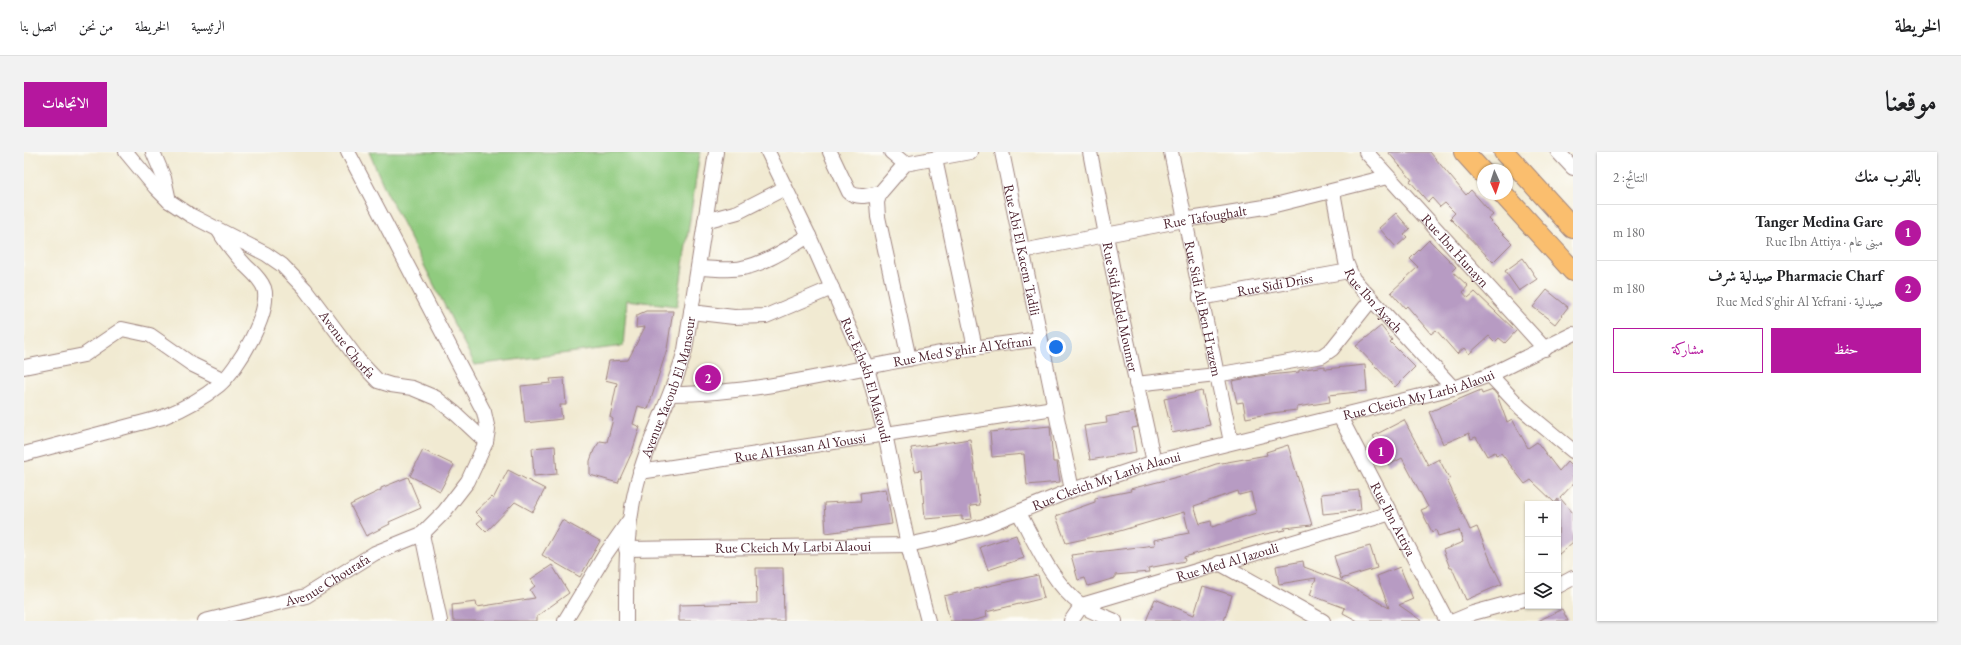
<!DOCTYPE html>
<html lang="ar">
<meta charset="utf-8">
<style>
body{margin:0;font-family:"EB Garamond",Amiri,serif;background:#f2f2f2;color:#202124;direction:rtl}
.controls{position:absolute;right:12px;bottom:12px;display:grid;overflow:hidden;border-radius:0px;box-shadow:0 1px 3px #0004}
.controls button{width:36px;height:36px;display:grid;place-items:center;padding:0;border:0;border-bottom:1px solid #e0e0e0;background:#fff;color:#202124;font:20px sans-serif}
.compass{position:absolute;left:1453px;top:12px;width:36px;height:36px;border-radius:50%;background:#fff;box-shadow:0 1px 3px #0004;rotate:177deg}
.you{position:absolute;left:1032px;top:195px;width:14px;height:14px;margin:-10px;border:3px solid #fff;border-radius:50%;background:#1a73e8;box-shadow:0 0 0 6px #1a73e833}
.badge{display:grid;place-items:center;width:26px;height:26px;border-radius:50%;background:#b5179e;color:#fff;font-size:13px;font-weight:700}
.pin{position:absolute;translate:-50% -50%;border:2px solid #fff;box-shadow:0 1px 4px #0006}
.list{margin:0;padding:0;list-style:none}
h2{display:flex;justify-content:space-between;align-items:center;height:52px;margin:0;padding:0 16px;font-size:17px}
h2 small{font-size:13px;font-weight:400;color:#757577}
.list li{display:grid;grid-template-columns:26px 1fr auto;gap:12px;align-items:center;box-sizing:border-box;height:56px;padding:0 16px;border-top:1px solid #e0e0e0}
.list b{display:block;font-size:15px;white-space:nowrap}
.list p{margin:0;font-size:13px;white-space:nowrap;color:#757577}
.list em{font-size:13px;font-style:normal;color:#757577}
.actions{display:flex;gap:8px;padding:12px 16px}
.actions a{flex:1;padding:9px 0;border:1px solid #b5179e;border-radius:0px;text-align:center;font-size:14px;color:#b5179e}
.actions .main{background:#b5179e;color:#fff}
.icon{flex:none;width:22px;height:22px;fill:none;stroke:currentColor;stroke-width:2;stroke-linecap:round;stroke-linejoin:round}
.map{position:relative;flex:none;width:1549px;height:469px;overflow:hidden;direction:ltr;border-radius:0px}
header{display:flex;align-items:center;gap:24px;box-sizing:border-box;height:56px;padding:0 20px;background:#fff;border-bottom:1px solid #e0e0e0}
header strong{font-size:19px}
nav{display:flex;gap:22px;margin-inline-start:auto;font-size:14px}
.intro{display:flex;align-items:center;justify-content:space-between;box-sizing:border-box;height:96px;padding:0 24px}
h1{margin:0;font-size:28px}
.button{padding:10px 18px;border-radius:0px;background:#b5179e;color:#fff;font-size:14px;font-weight:700}
main{display:flex;gap:24px;padding:0 24px}
aside{flex:1;background:#fff;border-radius:0px;box-shadow:0 1px 3px #0004}
.map>svg:first-child{display:block}
</style>
<header>
<strong>الخريطة</strong>
<nav><a>الرئيسية</a><a>الخريطة</a><a>من نحن</a><a>اتصل بنا</a></nav>
</header>
<div class="intro"><h1>موقعنا</h1><a class="button">الاتجاهات</a></div>
<main>
<aside>
<h2>بالقرب منك<small>النتائج: 2</small></h2>
<ul class="list">
<li><span class="badge">1</span><div><b>Tanger Medina Gare</b><p>مبنى عام · Rue Ibn Attiya</p></div><em>180 m</em></li>
<li><span class="badge">2</span><div><b>Pharmacie Charf صيدلية شرف</b><p>صيدلية · Rue Med S'ghir Al Yefrani</p></div><em>180 m</em></li>
</ul>
<div class="actions"><a class="main">حفظ</a><a>مشاركة</a></div>
</aside>
<div class="map">
<svg width="1549" height="469" viewBox="0 0 1549 469">
<rect width="100%" height="100%" fill="#fdfcf7"/>
<filter id="ink" filterUnits="userSpaceOnUse"><feTurbulence type="fractalNoise" baseFrequency=".025" numOctaves="2"/><feDisplacementMap in="SourceGraphic" scale="8" xChannelSelector="R" yChannelSelector="G"/><feConvolveMatrix kernelMatrix="1 2 1 2 8 2 1 2 1" color-interpolation-filters="sRGB"/></filter>
<filter id="wash" filterUnits="userSpaceOnUse"><feTurbulence type="fractalNoise" baseFrequency=".012" numOctaves="4" result="noise"/><feDisplacementMap in="SourceGraphic" scale="16" xChannelSelector="R" yChannelSelector="G"/><feGaussianBlur stdDeviation="0.9" result="paint"/><feColorMatrix in="noise" values="0 0 0 0 0 0 0 0 0 0 0 0 0 0 0 0 0 1.4 0 .05"/><feComposite in="paint" operator="in"/></filter>
<g filter="url(#wash)">
<rect width="100%" height="100%" fill="#f1ead2"/>
<path fill="#90cb7f" stroke="#6d7555" d="M 345,0 L 676,0 L 653,154 L 603,148 L 599,194 L 451,213 L 361,37 Z"/>
<g id="blocks">
<path fill="#b79bc3" fill-rule="evenodd" d="M 1364,0 L 1406,0 L 1442,43 L 1447,38 L 1469,63 L 1464,67 L 1488,91 L 1469,110 L 1426,66 L 1431,61 L 1421,51 L 1416,55 L 1408,46 L 1404,50 L 1386,29 L 1388,28 Z
M 1372,61 L 1386,77 L 1380,82 L 1383,85 L 1372,95 L 1355,76 Z
M 1405,88 L 1432,115 L 1428,119 L 1444,134 L 1439,140 L 1444,146 L 1451,140 L 1492,179 L 1481,191 L 1475,186 L 1471,190 L 1465,184 L 1445,202 L 1440,196 L 1433,202 L 1412,178 L 1407,182 L 1383,154 L 1381,156 L 1367,140 L 1394,115 L 1386,107 Z
M 1499,106 L 1513,127 L 1495,139 L 1481,119 Z
M 1523,138 L 1544,155 L 1531,172 L 1509,155 Z
M 622,159 L 649,159 L 643,197 L 624,257 L 614,254 L 609,272 L 616,275 L 608,300 L 594,331 L 566,323 L 566,309 L 570,298 L 576,289 L 583,290 L 589,267 L 586,265 L 593,231 L 581,228 L 585,209 L 604,208 L 621,175 L 612,176 L 613,163 Z
M 1357,174 L 1368,188 L 1366,190 L 1391,215 L 1371,235 L 1332,194 Z
M 1341,213 L 1343,239 L 1305,243 L 1306,250 L 1273,255 L 1273,258 L 1248,261 L 1222,266 L 1219,250 L 1213,251 L 1208,229 L 1235,224 L 1275,220 L 1275,218 L 1301,214 L 1301,217 Z
M 540,226 L 542,253 L 536,253 L 538,267 L 501,271 L 497,234 L 527,231 L 526,227 Z
M 1457,238 L 1458,242 L 1469,238 L 1473,243 L 1483,270 L 1488,267 L 1504,296 L 1513,290 L 1535,319 L 1543,310 L 1549,316 L 1549,332 L 1536,346 L 1549,361 L 1549,390 L 1534,403 L 1534,347 L 1531,351 L 1507,328 L 1501,332 L 1477,301 L 1472,303 L 1471,300 L 1463,304 L 1452,285 L 1447,287 L 1445,281 L 1419,292 L 1405,260 Z
M 1178,239 L 1186,273 L 1148,281 L 1140,247 Z
M 1110,260 L 1114,275 L 1108,276 L 1112,300 L 1066,308 L 1060,274 L 1083,271 L 1082,265 Z
M 1380,268 L 1404,313 L 1415,307 L 1426,328 L 1424,330 L 1446,378 L 1453,375 L 1468,412 L 1478,432 L 1442,448 L 1428,416 L 1426,416 L 1419,398 L 1439,390 L 1435,378 L 1414,384 L 1412,378 L 1408,380 L 1397,358 L 1404,355 L 1378,306 L 1365,313 L 1349,284 Z
M 1026,274 L 1029,310 L 1033,310 L 1036,330 L 1003,333 L 1000,302 L 968,305 L 966,280 Z
M 946,287 L 956,353 L 946,354 L 948,367 L 938,368 L 938,364 L 901,367 L 897,318 L 891,319 L 887,296 Z
M 1264,293 L 1288,373 L 1260,376 L 1261,378 L 1237,383 L 1160,405 L 1161,409 L 1124,416 L 1125,420 L 1091,423 L 1091,426 L 1064,434 L 1061,426 L 1054,428 L 1047,403 L 1131,393 L 1130,388 L 1165,381 L 1160,360 L 1092,380 L 1042,391 L 1032,364 L 1071,350 L 1071,346 L 1107,339 L 1106,337 L 1161,323 L 1192,312 L 1243,303 L 1242,300 ZM 1214,339 L 1215,343 L 1227,340 L 1232,361 L 1188,375 L 1187,369 L 1176,372 L 1170,354 Z
M 531,294 L 533,322 L 510,324 L 508,296 Z
M 399,298 L 430,313 L 416,339 L 386,324 Z
M 484,318 L 521,337 L 509,360 L 491,350 L 462,380 L 453,371 L 458,367 L 451,360 L 467,345 L 469,347 Z
M 384,325 L 397,356 L 365,370 L 366,372 L 342,384 L 326,353 L 357,338 L 357,336 Z
M 862,337 L 868,372 L 802,381 L 800,351 L 837,349 L 836,341 Z
M 1335,338 L 1337,358 L 1299,362 L 1297,342 Z
M 538,368 L 576,389 L 556,425 L 518,403 Z
M 992,383 L 1000,406 L 964,418 L 956,395 Z
M 1346,394 L 1353,416 L 1317,427 L 1310,404 Z
M 1279,409 L 1280,415 L 1318,429 L 1365,456 L 1353,424 L 1376,415 L 1389,447 L 1375,453 L 1398,469 L 1334,469 L 1319,461 L 1321,456 L 1286,443 L 1292,426 L 1255,432 L 1252,414 Z
M 528,413 L 545,441 L 513,464 L 513,469 L 429,469 L 428,453 L 452,450 L 453,455 L 511,446 L 506,438 L 511,434 L 507,427 Z
M 732,416 L 759,416 L 760,469 L 655,469 L 655,453 L 733,451 Z
M 1014,423 L 1020,446 L 962,460 L 963,465 L 947,469 L 926,469 L 920,444 Z
M 1179,434 L 1208,443 L 1200,469 L 1122,469 L 1131,447 L 1170,463 Z
M 1538,457 L 1544,469 L 1514,469 Z"/>
</g>
</g>
<g filter="url(#ink)">
<use href="#blocks" fill-opacity="0" stroke="#9e847e" stroke-width="1"/>
<g fill="none" stroke-linecap="round" stroke-linejoin="round">
<g stroke="#9e847e" stroke-width="16">
<g id="minor">
<path id="s1" d="M 102,0 L 131,35 L 145,49 L 166,63 L 242,102 L 258,113 L 281,137 L 335,209 L 354,229 L 367,233 L 388,236 L 412,246 L 432,262 L 462,290"/>
<path d="M 129,0 L 140,26 L 145,49"/>
<path id="s2" d="M 744,0 L 785,84 L 843,216 L 861,282 L 884,393 L 904,469"/>
<path d="M 806,0 L 825,40 C 834,47 845,43 856,41"/>
<path d="M 867,0 L 881,12"/>
<path id="s3" d="M 978,0 L 1048,338"/>
<path id="s4" d="M 1066,0 L 1097,161 L 1130,310"/>
<path id="s5" d="M 1147,0 L 1207,290"/>
<path id="s6" d="M 1342,0 L 1521,197"/>
<path d="M 1534,0 L 1549,16"/>
<path d="M 911,7 L 951,196"/>
<path id="s7" d="M 1309,40 L 1322,110 L 1329,127 L 1429,236"/>
<path d="M 681,69 L 714,60 L 761,36"/>
<path id="s8" d="M 998,99 L 1160,68 L 1247,54 L 1363,25"/>
<path d="M 674,116 C 689,116 704,119 718,116 C 741,112 764,96 785,84"/>
<path id="s9" d="M 1176,146 L 1325,119"/>
<path d="M 667,160 L 710,165 L 742,164 L 808,136"/>
<path d="M 885,207 L 854,65 L 853,50 L 856,41 L 881,12 L 946,0"/>
<path d="M 0,215 L 60,203 L 98,177 L 126,183 L 169,213 L 200,228"/>
<path d="M 1466,223 L 1497,256 L 1549,299"/>
<path d="M 1112,232 L 1192,223 L 1298,204 L 1308,197 L 1347,148"/>
<path id="s10" d="M 647,242 C 726,242 807,222 884,207 C 927,198 972,193 1016,187"/>
<path id="s11" d="M 1316,265 L 1423,469"/>
<path d="M 0,302 L 139,265 C 159,257 178,247 195,233 C 213,218 248,160 240,136 C 236,126 228,120 221,113 C 211,102 202,91 195,79"/>
<path id="s12" d="M 616,320 L 1030,256"/>
<path d="M 995,361 C 1012,392 1028,431 1057,453 C 1067,460 1080,464 1091,469"/>
<path d="M 398,382 L 416,469"/>
<path id="s13" d="M 602,397 L 884,393 L 920,385 L 960,374 L 1048,338 L 1130,310 L 1429,236 L 1466,223 L 1549,182"/>
<path d="M 1195,411 L 1299,469"/>
<path d="M 1534,434 L 1549,426"/>
<path id="s14" d="M 181,469 L 282,444 L 351,401 L 398,382 L 420,360 L 444,329 L 462,290 L 464,278 L 460,260 L 324,0"/>
<path d="M 541,469 L 581,403 L 604,370"/>
<path id="s15" d="M 602,469 C 602,419 601,370 616,321 C 628,279 650,240 661,198 L 692,0"/>
<path id="s16" d="M 1047,469 L 1058,453 L 1367,361"/>
<path d="M 1430,469 L 1449,461 L 1504,446"/>
</g>
</g>
<g stroke="#9e847e" stroke-width="22">
<path id="highway" d="M 1440,0 L 1459,21
M 1480,0 L 1549,76
M 1479,42 L 1549,119"/>
</g>
<use href="#minor" stroke="#fff" stroke-width="14"/>
<use href="#highway" stroke="#fabe6e" stroke-width="20"/>
</g>
</g>
<g text-anchor="middle" stroke-width="4" stroke-linejoin="round" paint-order="stroke">
<g font-size="14" fill="#4a1f2b" stroke="#fdfcf7">
<text dy="5" stroke="none"><textPath href="#s8" startOffset="186">Rue Tafoughalt</textPath></text>
<text dy="5" stroke="none"><textPath href="#s3" startOffset="100">Rue Abi El Kacem Tadili</textPath></text>
<text dy="5" stroke="none"><textPath href="#s6" startOffset="133">Rue Ibn Hunayn</textPath></text>
<text dy="5" stroke="none"><textPath href="#s9" startOffset="76">Rue Sidi Driss</textPath></text>
<text dy="5" stroke="none"><textPath href="#s7" startOffset="119">Rue Ibn Ayach</textPath></text>
<text dy="5" stroke="none"><textPath href="#s4" startOffset="158">Rue Sidi Abdel Moumer</textPath></text>
<text dy="5" stroke="none"><textPath href="#s5" startOffset="160">Rue Sidi Ali Ben H'razem</textPath></text>
<text dy="5" stroke="none"><textPath href="#s1" startOffset="298">Avenue Chorfa</textPath></text>
<text dy="5" stroke="none"><textPath href="#s10" startOffset="295">Rue Med S'ghir Al Yefrani</textPath></text>
<text dy="5" stroke="none"><textPath href="#s2" startOffset="249">Rue Echekh El Makoudi</textPath></text>
<text dy="5" stroke="none"><textPath href="#s15" startOffset="240">Avenue Yacoub El Mansour</textPath></text>
<text dy="5" stroke="none"><textPath href="#s13" startOffset="815">Rue Ckeich My Larbi Alaoui</textPath></text>
<text dy="5" stroke="none"><textPath href="#s12" startOffset="162">Rue Al Hassan Al Youssi</textPath></text>
<text dy="5" stroke="none"><textPath href="#s13" startOffset="491">Rue Ckeich My Larbi Alaoui</textPath></text>
<text dy="5" stroke="none"><textPath href="#s11" startOffset="115">Rue Ibn Attiya</textPath></text>
<text dy="5" stroke="none"><textPath href="#s13" startOffset="167">Rue Ckeich My Larbi Alaoui</textPath></text>
<text dy="5" stroke="none"><textPath href="#s16" startOffset="171">Rue Med Al Jazouli</textPath></text>
<text dy="5" stroke="none"><textPath href="#s14" startOffset="130">Avenue Chourafa</textPath></text>
</g>
</g>
</svg>
<div class="controls">
<button>+</button>
<button>−</button>
<button><svg class="icon" aria-label="layers" viewBox="0 0 24 24"><path d="M12 4l9 5-9 5-9-5zM3 14l9 5 9-5"/></svg></button>
</div>
<svg class="compass" viewBox="-18 -18 36 36"><path d="M0-13l5 13h-10z" fill="#e53935"/><path d="M0 13l5-13h-10z" fill="#757577"/></svg>
<div class="you"></div>
<div class="pin badge" style="left:1357px;top:299px">1</div>
<div class="pin badge" style="left:684px;top:226px">2</div>
</div>
</main>
